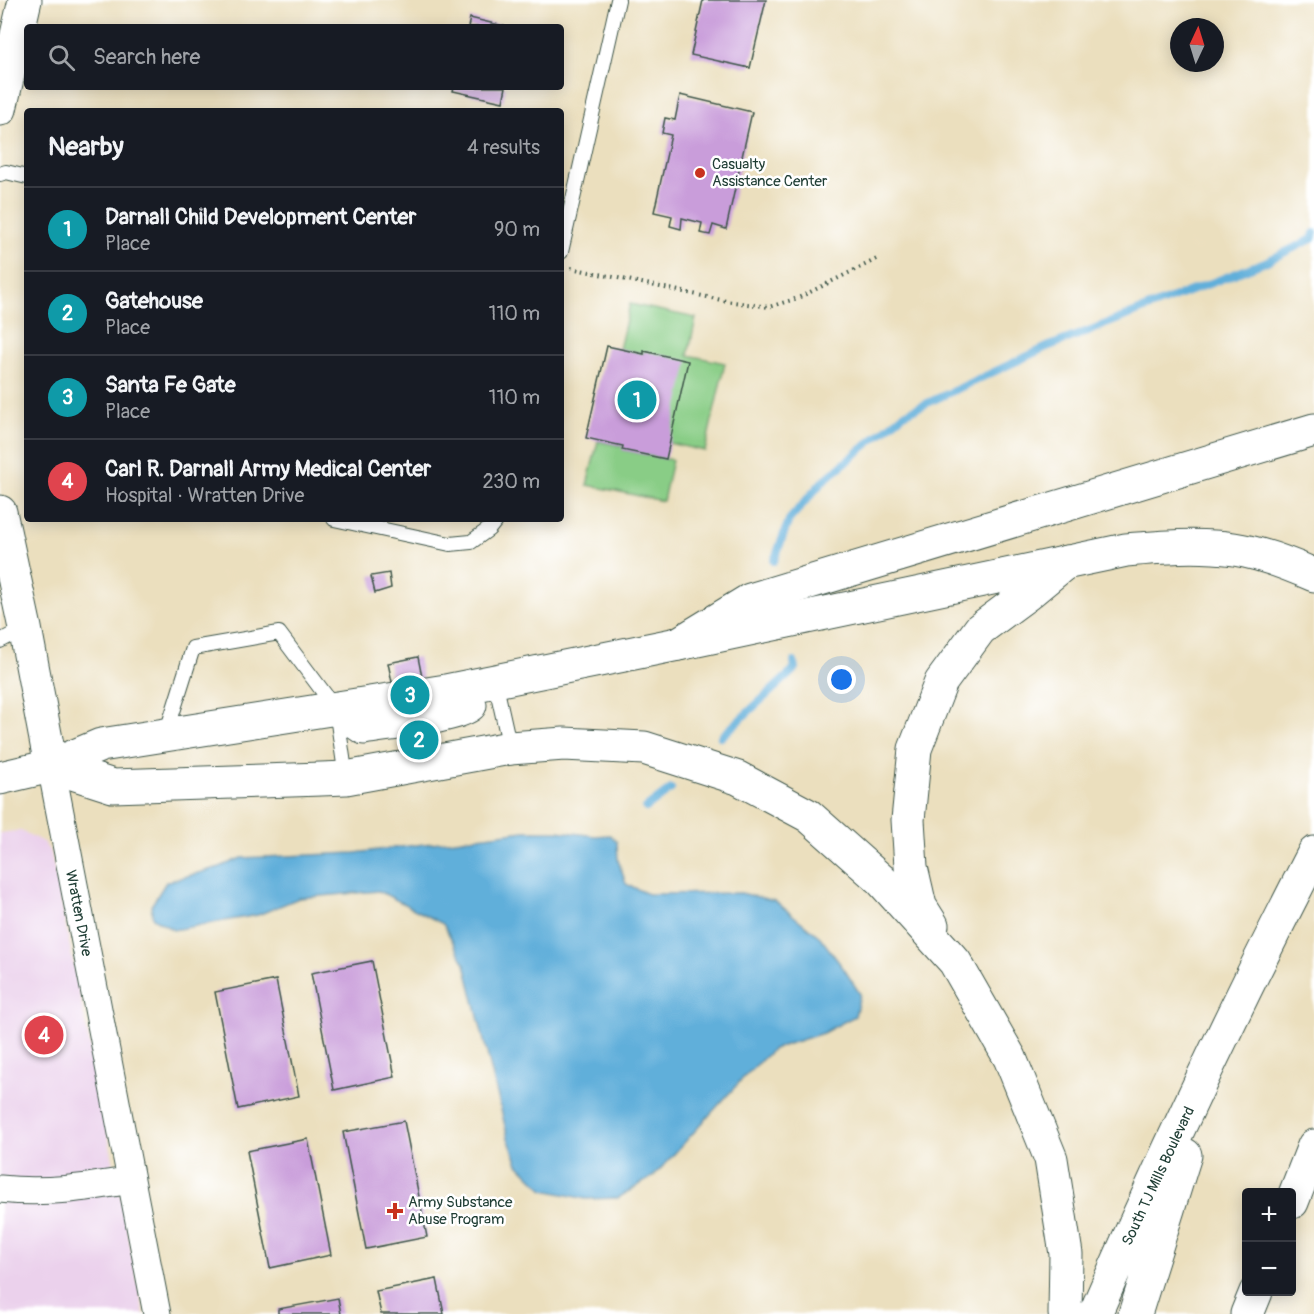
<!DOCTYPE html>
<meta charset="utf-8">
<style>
body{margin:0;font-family:Pangolin,sans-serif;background:#20242c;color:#f1f3f6}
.controls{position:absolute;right:18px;bottom:18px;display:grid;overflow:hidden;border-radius:6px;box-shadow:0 3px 15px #0003}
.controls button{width:54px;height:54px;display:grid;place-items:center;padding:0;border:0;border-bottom:2px solid #363941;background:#171b24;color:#f1f3f6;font:30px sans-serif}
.compass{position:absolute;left:1170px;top:18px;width:54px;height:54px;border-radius:50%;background:#171b24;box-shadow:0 3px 15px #0003;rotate:4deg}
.you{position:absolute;left:842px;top:680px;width:21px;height:21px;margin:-15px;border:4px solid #fff;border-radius:50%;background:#1a73e8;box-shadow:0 0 0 9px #1a73e833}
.badge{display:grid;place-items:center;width:39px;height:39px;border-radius:50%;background:#1a73e8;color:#fff;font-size:20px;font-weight:700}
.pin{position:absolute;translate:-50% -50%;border:3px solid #fff;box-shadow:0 2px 6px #0006}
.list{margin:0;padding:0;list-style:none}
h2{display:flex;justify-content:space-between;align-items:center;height:78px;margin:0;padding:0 24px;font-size:26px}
h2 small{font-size:20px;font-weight:400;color:#9ea1a6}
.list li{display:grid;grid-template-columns:39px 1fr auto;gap:18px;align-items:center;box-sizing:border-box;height:84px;padding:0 24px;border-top:2px solid #363941}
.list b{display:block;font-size:22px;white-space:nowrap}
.list p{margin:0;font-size:20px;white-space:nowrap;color:#9ea1a6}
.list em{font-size:20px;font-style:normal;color:#9ea1a6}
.icon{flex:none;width:33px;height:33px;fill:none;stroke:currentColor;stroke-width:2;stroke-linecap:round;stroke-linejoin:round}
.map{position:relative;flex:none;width:1314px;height:1314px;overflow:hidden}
.search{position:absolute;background:#171b24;box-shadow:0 3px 15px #0003;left:24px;top:24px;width:540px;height:66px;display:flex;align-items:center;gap:15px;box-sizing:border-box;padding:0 21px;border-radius:6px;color:#9ea1a6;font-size:22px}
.panel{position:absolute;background:#171b24;box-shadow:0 3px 15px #0003;left:24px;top:108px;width:540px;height:414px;border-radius:6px}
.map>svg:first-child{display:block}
</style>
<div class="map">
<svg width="1314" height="1314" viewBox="0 0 1314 1314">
<rect width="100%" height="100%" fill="#fff"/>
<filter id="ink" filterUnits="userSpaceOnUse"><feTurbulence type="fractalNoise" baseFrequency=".0167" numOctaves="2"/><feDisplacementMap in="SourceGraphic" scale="12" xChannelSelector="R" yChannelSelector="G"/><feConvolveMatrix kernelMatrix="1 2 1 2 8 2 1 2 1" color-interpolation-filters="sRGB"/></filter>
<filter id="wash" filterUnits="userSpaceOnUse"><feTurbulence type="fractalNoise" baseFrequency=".008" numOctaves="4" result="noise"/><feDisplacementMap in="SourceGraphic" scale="24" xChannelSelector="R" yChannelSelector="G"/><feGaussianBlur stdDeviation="1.35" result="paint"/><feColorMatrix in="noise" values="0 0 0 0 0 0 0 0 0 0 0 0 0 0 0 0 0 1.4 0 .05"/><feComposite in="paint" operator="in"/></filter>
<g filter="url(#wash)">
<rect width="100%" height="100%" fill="#ebdfbe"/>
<path fill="#ebd1ec" d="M 16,831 L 22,831 L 43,842 L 51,853 L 144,1314 L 0,1314 L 0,833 Z"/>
<path fill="#89cd86" stroke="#54855d" stroke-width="1.5" d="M 630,304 L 696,318 L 688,355 L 725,363 L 705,451 L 669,443 L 644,351 L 644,354 L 619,349 Z
M 598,441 L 623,446 L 623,450 L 672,460 L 663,501 L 587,485 Z"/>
<path fill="#60afda" stroke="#407687" stroke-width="1.5" d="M 524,831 L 558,831 L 595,836 L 610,835 L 617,842 L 618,860 L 626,884 L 648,894 L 741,893 L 775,901 L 820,937 L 844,969 L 860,994 L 855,1016 L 823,1033 L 773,1049 L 745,1076 L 654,1176 L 618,1198 L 586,1199 L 544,1190 L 518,1164 L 508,1138 L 465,964 L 443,924 L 379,891 L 299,898 L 258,915 L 173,930 L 153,918 L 151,906 L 166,882 L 220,867 L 241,858 L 355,853 Z"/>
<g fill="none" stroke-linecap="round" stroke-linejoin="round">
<path stroke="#60afda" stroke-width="8" d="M 774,561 L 789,520 L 823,481 L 904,414 L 1047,347 L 1265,262 L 1312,239 L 1314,233
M 721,737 L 795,669 L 794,662
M 646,808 L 671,789"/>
</g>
<g id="blocks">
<path fill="#c99dda" d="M 703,0 L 766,0 L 750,68 L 691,55 Z
M 470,18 L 504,26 L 504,27 L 468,27 Z
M 454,87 L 506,87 L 503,102 L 453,91 Z
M 680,95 L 752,112 L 726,229 L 713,225 L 710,235 L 700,233 L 702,223 L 682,218 L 681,229 L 670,226 L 672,216 L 654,212 L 671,135 L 662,133 L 665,118 L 675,120 Z
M 607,346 L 644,354 L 644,351 L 688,361 L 666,459 L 622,450 L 623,446 L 586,438 Z
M 389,573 L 391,588 L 375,593 L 371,576 Z
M 418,657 L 436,748 L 407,754 L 388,663 Z
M 372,961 L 395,1077 L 334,1090 L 311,973 Z
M 276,980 L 299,1096 L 238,1109 L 215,992 Z
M 404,1121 L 427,1237 L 366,1249 L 343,1132 Z
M 308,1139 L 331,1255 L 270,1268 L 247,1151 Z
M 437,1279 L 444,1314 L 381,1314 L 376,1291 Z
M 338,1298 L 341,1314 L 278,1314 L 278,1309 Z"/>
</g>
</g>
<g filter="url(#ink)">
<use href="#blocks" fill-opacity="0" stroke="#3e5549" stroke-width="1.5"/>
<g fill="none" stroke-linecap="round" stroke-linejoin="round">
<g stroke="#3e5549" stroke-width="16">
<path id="service" d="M 0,174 L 6,172 L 27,177
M 561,252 L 618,0
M 334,519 L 450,544 L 471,542 L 489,529 L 497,519
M 0,641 L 25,628
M 495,681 L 510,748
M 166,734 L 193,648 L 279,633 L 336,709 L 346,778"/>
</g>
<g stroke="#3e5549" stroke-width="29">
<path id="minor" d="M 51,766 L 157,1314
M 0,1189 C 45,1194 86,1188 131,1180"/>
</g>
<g stroke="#3e5549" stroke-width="35">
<path id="tertiary" d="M 0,109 L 25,0
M 0,512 L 25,628 L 51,766
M 336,709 L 364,728 C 386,724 457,717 470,705
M 51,766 L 113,786 L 321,779 L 346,778 L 510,748
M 0,778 L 51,766 L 101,745 L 446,691 L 678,644 L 1126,550 C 1161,547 1198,544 1234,549 C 1261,553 1289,564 1314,575"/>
</g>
<g stroke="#3e5549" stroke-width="35">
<path id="primary" d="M 678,644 L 750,600 L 1314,430
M 510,748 L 564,744 L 644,748 L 738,778 L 809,816 L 881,880 L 955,962 L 1010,1058 L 1051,1159 L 1066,1254 L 1065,1314
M 932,925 L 920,906 L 911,867 L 908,820 L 915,749 L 941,682 L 980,629 L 1026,595 L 1066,562
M 1292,1202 L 1314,1146
M 1095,1314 C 1163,1158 1236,1004 1314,853
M 1135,1314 L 1185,1155
M 1247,1314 L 1256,1292"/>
</g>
<path stroke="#3e5549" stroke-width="4" stroke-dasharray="1.5 4.5" stroke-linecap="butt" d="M 571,268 L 726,301 L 769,307 L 798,298 L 879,258"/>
<use href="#service" stroke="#fff" stroke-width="14"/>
<use href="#minor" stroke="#fff" stroke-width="27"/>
<use href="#tertiary" stroke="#fff" stroke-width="33"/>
<use href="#primary" stroke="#fff" stroke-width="33"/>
</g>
</g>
<g fill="#c8321e" stroke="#fff" stroke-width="2">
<circle cx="700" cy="173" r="6"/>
<path d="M392 1202h6v6h6v6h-6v6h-6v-6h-6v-6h6z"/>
</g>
<g text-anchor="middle" stroke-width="5" stroke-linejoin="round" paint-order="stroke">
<g font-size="15" fill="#1f3d34" stroke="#fff" text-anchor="start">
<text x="712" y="169">Casualty<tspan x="712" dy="17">Assistance Center</tspan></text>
<text x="408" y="1207">Army Substance<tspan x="408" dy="17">Abuse Program</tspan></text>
</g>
<g font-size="15" fill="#1f3d34" stroke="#fff">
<text transform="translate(79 913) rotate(79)" y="5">Wratten Drive</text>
<text transform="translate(1158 1176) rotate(-65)" y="5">South TJ Mills Boulevard</text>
</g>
</g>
</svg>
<div class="controls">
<button>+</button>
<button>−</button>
</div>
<svg class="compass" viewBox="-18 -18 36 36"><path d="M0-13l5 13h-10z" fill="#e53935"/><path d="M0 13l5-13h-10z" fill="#9ea1a6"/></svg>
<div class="you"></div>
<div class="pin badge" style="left:637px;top:400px;background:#0f9aa8">1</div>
<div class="pin badge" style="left:419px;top:740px;background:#0f9aa8">2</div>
<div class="pin badge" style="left:410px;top:695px;background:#0f9aa8">3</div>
<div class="pin badge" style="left:44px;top:1035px;background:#e0444e">4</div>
<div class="search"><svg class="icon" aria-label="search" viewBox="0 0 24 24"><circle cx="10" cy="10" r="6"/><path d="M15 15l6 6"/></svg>Search here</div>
<section class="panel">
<h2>Nearby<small>4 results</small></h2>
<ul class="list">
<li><span class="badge" style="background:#0f9aa8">1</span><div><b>Darnall Child Development Center</b><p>Place</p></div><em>90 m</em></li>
<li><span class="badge" style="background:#0f9aa8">2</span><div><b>Gatehouse</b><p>Place</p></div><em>110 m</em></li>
<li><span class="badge" style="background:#0f9aa8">3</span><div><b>Santa Fe Gate</b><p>Place</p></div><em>110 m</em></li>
<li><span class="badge" style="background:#e0444e">4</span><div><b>Carl R. Darnall Army Medical Center</b><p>Hospital · Wratten Drive</p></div><em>230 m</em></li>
</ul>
</section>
</div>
